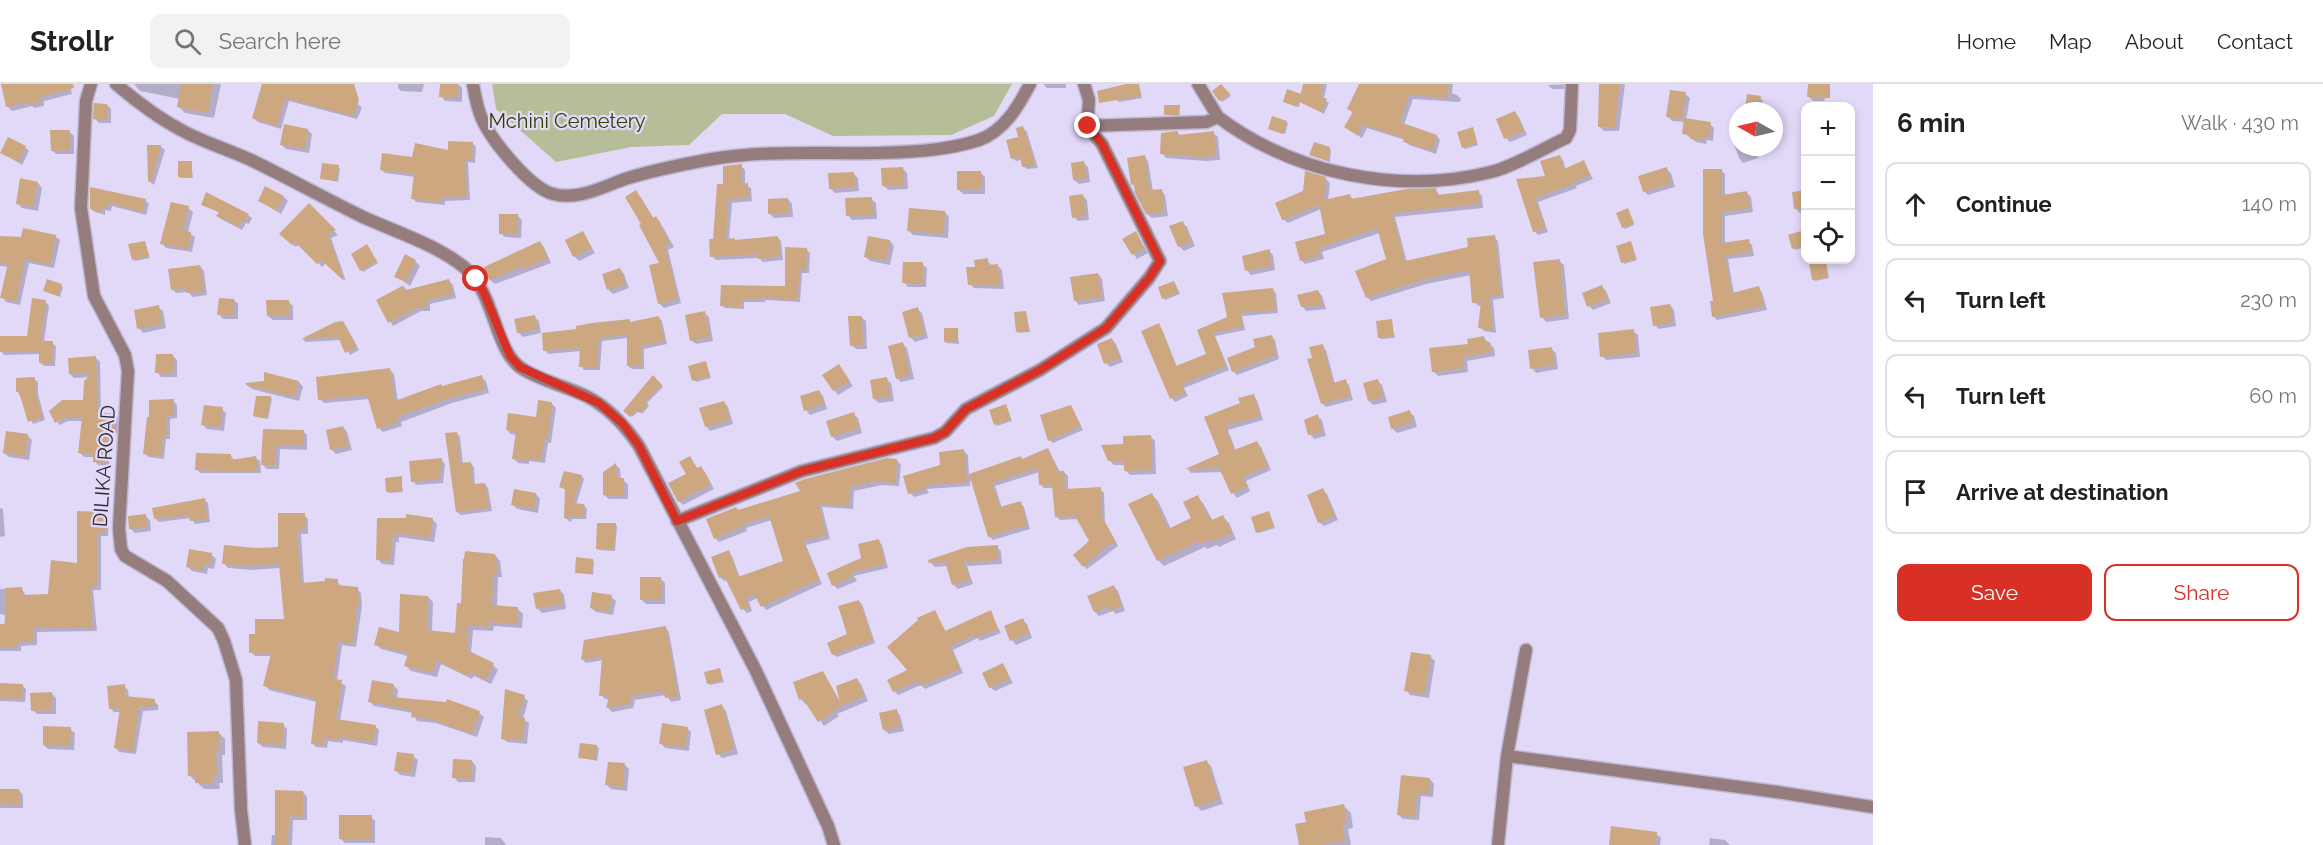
<!DOCTYPE html>
<meta charset="utf-8">
<style>
body{margin:0;font-family:Raleway,sans-serif;background:#f2f2f2;color:#202124}
.controls{position:absolute;right:18px;top:18px;display:grid;overflow:hidden;border-radius:12px;box-shadow:0 3px 9px #0003}
.controls button{width:54px;height:54px;display:grid;place-items:center;padding:0;border:0;border-bottom:2px solid #e0e0e0;background:#fff;color:#202124;font:30px sans-serif}
.compass{position:absolute;left:1729px;top:18px;width:54px;height:54px;border-radius:50%;background:#fff;box-shadow:0 3px 9px #0003;rotate:278deg}
.stop{position:absolute;width:18px;height:18px;margin:-14px;border:4px solid #d93025;border-radius:50%;background:#fff}
.stop.end{background:#d93025;border-color:#fff;box-shadow:0 2px 6px #0008}
.list{margin:0;padding:0;list-style:none}
h2{display:flex;justify-content:space-between;align-items:center;height:78px;margin:0;padding:0 24px;font-size:26px}
h2 small{font-size:20px;font-weight:400;color:#757577}
.list li{display:grid;grid-template-columns:39px 1fr auto;gap:18px;align-items:center;box-sizing:border-box;height:84px;margin:0 12px 12px;padding:0 12px;border:2px solid #e0e0e0;border-radius:12px}
.list b{display:block;font-size:22px;white-space:nowrap}
.list em{font-size:20px;font-style:normal;color:#757577}
.actions{display:flex;gap:12px;padding:18px 24px}
.actions a{flex:1;padding:14px 0;border:2px solid #d93025;border-radius:12px;text-align:center;font-size:21px;color:#d93025}
.actions .main{background:#d93025;color:#fff}
.icon{flex:none;width:33px;height:33px;fill:none;stroke:currentColor;stroke-width:2;stroke-linecap:round;stroke-linejoin:round}
.map{position:relative;flex:none;width:1873px;height:761px;overflow:hidden}
header{display:flex;align-items:center;gap:36px;box-sizing:border-box;height:84px;padding:0 30px;background:#fff;border-bottom:2px solid #e0e0e0}
header strong{font-size:28px}
nav{display:flex;gap:33px;margin-inline-start:auto;font-size:21px}
.search{width:420px;height:54px;background:#f2f2f2;display:flex;align-items:center;gap:15px;box-sizing:border-box;padding:0 21px;border-radius:12px;color:#757577;font-size:22px}
main{display:flex}
aside{flex:1;background:#fff}
.map>svg:first-child{display:block}
</style>
<header>
<strong>Strollr</strong>
<div class="search"><svg class="icon" aria-label="search" viewBox="0 0 24 24"><circle cx="10" cy="10" r="6"/><path d="M15 15l6 6"/></svg>Search here</div>
<nav><a>Home</a><a>Map</a><a>About</a><a>Contact</a></nav>
</header>
<main>
<div class="map">
<svg width="1873" height="761" viewBox="0 0 1873 761">
<rect width="100%" height="100%" fill="#e2d9f9"/>
<path fill="#b5be99" d="M 492,0 L 1012,0 L 994,32 L 951,51 L 833,52 L 785,30 L 722,30 L 689,61 L 631,63 L 556,78 L 496,25 Z"/>
<path fill="#0003" d="M 11,0 L 70,0 L 72,10 L 44,17 L 44,22 L 34,24 L 32,22 L 12,27 L 7,22 Z
M 134,0 L 221,0 L 214,34 L 185,29 L 179,23 L 180,15 L 140,7 Z
M 264,0 L 295,0 L 295,4 L 358,20 L 362,24 L 357,35 L 289,17 L 281,45 L 258,38 L 253,34 Z
M 398,0 L 424,0 L 422,8 L 401,7 L 398,4 Z
M 441,0 L 458,0 L 462,4 L 462,18 L 445,17 L 441,12 Z
M 1043,0 L 1066,0 L 1066,4 L 1047,4 Z
M 1132,0 L 1139,0 L 1142,14 L 1119,18 L 1117,16 Z
M 1305,0 L 1327,0 L 1324,15 L 1329,19 L 1324,30 L 1300,17 L 1299,23 L 1284,18 L 1288,7 L 1302,13 Z
M 1360,0 L 1453,0 L 1452,9 L 1457,11 L 1461,15 L 1460,18 L 1413,15 L 1404,41 L 1437,52 L 1440,56 L 1436,70 L 1409,61 L 1405,56 L 1367,44 L 1362,54 L 1350,47 L 1346,43 L 1354,30 L 1349,25 Z
M 1569,0 L 1568,5 L 1552,5 L 1548,1 Z
M 1599,0 L 1625,0 L 1619,47 L 1604,47 L 1599,42 Z
M 1809,0 L 1829,1 L 1824,17 L 1813,17 L 1809,13 Z
M 1222,1 L 1231,12 L 1222,18 L 1214,7 Z
M 1685,10 L 1690,14 L 1686,36 L 1710,40 L 1714,44 L 1713,57 L 1707,56 L 1706,60 L 1696,58 L 1684,49 L 1685,38 L 1672,37 L 1668,32 Z
M 1749,12 L 1763,16 L 1761,27 L 1747,27 Z
M 107,21 L 111,25 L 111,39 L 99,39 L 95,35 Z
M 1179,23 L 1180,32 L 1165,31 Z
M 1515,29 L 1519,33 L 1527,51 L 1510,58 L 1506,54 Z
M 1286,38 L 1288,40 L 1285,50 L 1269,44 Z
M 1023,44 L 1027,48 L 1038,84 L 1027,85 L 1023,82 L 1022,76 L 1016,77 L 1012,74 Z
M 308,46 L 312,50 L 309,69 L 286,65 L 282,61 Z
M 1474,47 L 1478,61 L 1465,65 L 1463,63 Z
M 69,48 L 74,52 L 74,70 L 56,70 L 52,66 Z
M 1178,49 L 1181,52 L 1213,49 L 1218,53 L 1220,76 L 1206,77 L 1166,74 L 1162,69 Z
M 1738,58 L 1738,63 L 1755,63 L 1758,74 L 1743,79 L 1739,74 L 1734,60 Z
M 472,59 L 476,63 L 475,79 L 468,78 L 470,116 L 445,117 L 445,121 L 416,118 L 413,114 L 415,93 L 385,89 L 381,85 L 413,75 L 449,68 Z
M 160,62 L 165,66 L 154,101 L 149,97 Z
M 25,63 L 29,67 L 22,81 L 2,68 Z
M 1329,64 L 1331,66 L 1330,78 L 1311,71 Z
M 1144,72 L 1148,77 L 1153,107 L 1161,106 L 1165,111 L 1168,132 L 1152,134 L 1147,130 L 1133,100 Z
M 1559,72 L 1563,76 L 1566,86 L 1584,78 L 1593,95 L 1576,102 L 1577,104 L 1538,118 L 1548,148 L 1538,151 L 1534,147 L 1518,97 L 1547,94 Z
M 191,78 L 193,94 L 181,94 L 179,93 Z
M 1084,79 L 1088,83 L 1090,98 L 1079,100 L 1074,96 Z
M 741,82 L 745,86 L 745,101 L 751,104 L 752,117 L 732,119 L 729,156 L 737,158 L 777,153 L 781,157 L 783,176 L 763,178 L 759,174 L 716,176 L 712,172 L 725,101 Z
M 338,83 L 340,85 L 338,98 L 321,94 Z
M 903,85 L 907,89 L 908,105 L 888,106 L 884,102 Z
M 1666,85 L 1671,89 L 1675,103 L 1648,111 L 1644,107 Z
M 1721,86 L 1725,90 L 1725,112 L 1747,109 L 1751,113 L 1753,128 L 1725,132 L 1725,160 L 1748,157 L 1752,161 L 1754,172 L 1728,175 L 1734,210 L 1758,204 L 1762,208 L 1767,226 L 1717,236 L 1713,232 Z
M 980,88 L 985,93 L 985,110 L 963,110 L 959,106 Z
M 853,89 L 858,94 L 859,107 L 835,109 L 830,104 Z
M 1326,95 L 1330,99 L 1328,117 L 1350,112 L 1354,116 L 1436,106 L 1440,112 L 1478,108 L 1482,112 L 1483,124 L 1395,133 L 1407,178 L 1470,165 L 1494,153 L 1498,157 L 1504,214 L 1493,216 L 1496,249 L 1484,247 L 1480,243 L 1482,221 L 1478,222 L 1474,218 L 1471,191 L 1426,200 L 1371,217 L 1367,213 L 1388,176 L 1380,149 L 1322,168 L 1324,175 L 1305,180 L 1301,176 L 1327,151 L 1321,125 L 1288,139 L 1283,135 L 1305,108 Z
M 38,99 L 42,104 L 38,127 L 22,124 L 17,119 Z
M 92,105 L 145,116 L 149,120 L 146,131 L 112,122 L 111,127 L 105,126 L 105,131 L 95,128 L 91,125 Z
M 1806,107 L 1806,128 L 1800,129 L 1796,125 Z
M 640,112 L 654,135 L 656,134 L 660,138 L 674,163 L 668,166 L 681,219 L 664,224 L 659,219 L 661,180 Z
M 1083,112 L 1087,116 L 1089,136 L 1078,137 L 1074,133 Z
M 284,113 L 288,117 L 281,130 L 260,117 Z
M 788,115 L 792,120 L 793,133 L 774,134 L 770,130 Z
M 871,115 L 876,119 L 877,135 L 852,136 L 848,131 Z
M 202,120 L 248,131 L 252,134 L 249,140 L 246,139 L 242,146 L 221,135 L 218,132 L 220,129 Z
M 309,122 L 338,151 L 331,154 L 346,197 L 326,179 L 322,183 L 299,160 L 296,163 L 285,154 Z
M 188,124 L 193,128 L 188,148 L 195,153 L 192,168 L 166,164 L 162,159 Z
M 945,128 L 949,133 L 948,154 L 913,151 L 909,147 Z
M 1629,128 L 1634,141 L 1625,145 L 1623,143 Z
M 518,132 L 522,136 L 521,154 L 505,153 L 500,149 Z
M 1182,139 L 1187,143 L 1195,162 L 1184,167 L 1179,162 Z
M 583,149 L 595,169 L 579,177 L 574,172 Z
M 1136,149 L 1148,169 L 1137,175 L 1124,155 Z
M 1800,149 L 1806,163 L 1795,166 L 1794,164 Z
M 55,152 L 60,156 L 54,184 L 29,179 L 20,221 L 6,218 L 2,213 L 8,183 L 0,182 L 0,153 L 22,155 Z
M 890,157 L 894,162 L 890,181 L 870,177 L 866,173 Z
M 145,158 L 150,174 L 135,177 L 133,175 Z
M 540,159 L 544,163 L 551,179 L 495,200 L 490,196 L 486,184 Z
M 1632,161 L 1637,176 L 1624,180 L 1623,178 Z
M 368,164 L 378,179 L 363,188 L 353,171 Z
M 806,165 L 810,169 L 809,189 L 802,189 L 800,218 L 765,216 L 765,218 L 744,218 L 744,225 L 725,224 L 722,221 L 723,202 L 786,204 Z
M 1269,167 L 1273,171 L 1275,186 L 1251,191 L 1247,186 Z
M 987,176 L 992,182 L 998,182 L 1002,186 L 1004,205 L 974,204 L 970,200 L 977,184 Z
M 415,177 L 420,182 L 410,202 L 396,192 Z
M 1559,177 L 1564,181 L 1569,235 L 1546,238 L 1542,233 Z
M 1825,178 L 1829,194 L 1815,197 L 1813,195 Z
M 922,180 L 927,184 L 926,203 L 908,203 L 904,198 Z
M 200,182 L 204,187 L 207,211 L 193,213 L 188,208 L 176,209 L 172,205 Z
M 620,185 L 624,190 L 629,204 L 613,210 L 609,206 L 604,191 Z
M 1098,190 L 1102,195 L 1105,217 L 1079,221 L 1075,216 Z
M 449,197 L 453,201 L 456,214 L 430,220 L 430,227 L 421,227 L 393,242 L 378,217 L 404,203 L 408,207 Z
M 1174,198 L 1180,210 L 1165,216 L 1164,214 Z
M 61,201 L 63,203 L 60,213 L 45,207 Z
M 1602,203 L 1606,207 L 1611,219 L 1593,226 L 1589,222 Z
M 1273,206 L 1276,209 L 1278,229 L 1242,232 L 1245,246 L 1215,252 L 1229,286 L 1184,304 L 1188,312 L 1175,318 L 1172,314 L 1159,241 L 1162,245 L 1177,283 L 1208,270 L 1199,247 L 1229,234 Z
M 1318,207 L 1322,212 L 1326,225 L 1306,227 L 1302,222 Z
M 234,216 L 238,220 L 238,235 L 223,235 L 219,230 Z
M 288,217 L 293,222 L 293,236 L 273,236 L 268,232 Z
M 46,218 L 49,222 L 44,258 L 52,259 L 56,262 L 55,282 L 44,282 L 40,278 L 40,270 L 4,271 L 1,267 L 28,253 Z
M 1670,221 L 1674,226 L 1676,242 L 1659,245 L 1655,241 Z
M 158,223 L 163,227 L 166,244 L 143,249 L 139,244 Z
M 917,225 L 922,229 L 928,254 L 915,258 L 911,254 L 904,229 Z
M 1026,228 L 1030,248 L 1019,249 L 1018,248 Z
M 704,229 L 709,233 L 713,257 L 696,260 L 691,256 Z
M 534,233 L 539,237 L 541,249 L 523,253 L 518,248 Z
M 658,233 L 662,237 L 667,260 L 644,265 L 644,285 L 632,285 L 628,282 L 628,254 L 602,257 L 600,286 L 584,286 L 581,282 L 581,267 L 548,270 L 545,266 L 578,247 L 629,237 L 632,239 Z
M 861,233 L 866,237 L 867,265 L 856,265 L 851,261 Z
M 1391,237 L 1395,254 L 1381,255 L 1379,253 Z
M 336,239 L 343,239 L 346,242 L 359,266 L 350,271 L 341,256 L 306,258 L 303,256 Z
M 957,246 L 959,260 L 947,259 L 945,258 Z
M 1633,247 L 1638,251 L 1640,273 L 1606,276 L 1602,272 Z
M 1271,252 L 1275,256 L 1279,275 L 1237,291 L 1233,287 L 1256,264 Z
M 1484,254 L 1494,264 L 1495,272 L 1467,277 L 1468,288 L 1438,292 L 1433,287 Z
M 1112,256 L 1116,260 L 1123,278 L 1110,283 L 1106,279 Z
M 902,260 L 907,264 L 914,295 L 901,298 L 897,294 Z
M 1322,262 L 1326,266 L 1335,300 L 1345,297 L 1349,301 L 1353,316 L 1326,323 L 1322,319 L 1314,275 Z
M 1551,265 L 1556,269 L 1558,285 L 1536,289 L 1532,284 Z
M 173,272 L 177,276 L 177,293 L 161,293 L 157,288 Z
M 96,274 L 100,278 L 101,330 L 115,331 L 119,335 L 118,350 L 111,349 L 109,382 L 98,381 L 95,377 L 95,373 L 84,373 L 80,369 L 83,337 L 68,337 L 60,341 L 57,338 L 84,317 L 91,293 L 74,294 L 70,290 Z
M 706,279 L 711,294 L 696,298 L 694,296 Z
M 839,282 L 853,302 L 838,311 L 834,306 Z
M 389,285 L 394,290 L 398,318 L 481,293 L 486,297 L 489,309 L 452,319 L 401,338 L 402,342 L 383,348 L 379,344 L 370,315 L 324,319 L 320,315 Z
M 653,293 L 663,303 L 646,320 L 649,322 L 642,330 L 639,327 L 632,333 L 625,327 Z
M 34,295 L 38,298 L 38,310 L 45,336 L 33,340 L 18,308 Z
M 886,295 L 891,299 L 894,317 L 879,319 L 874,315 Z
M 1378,297 L 1382,301 L 1387,318 L 1373,321 L 1369,317 Z
M 299,298 L 303,303 L 299,317 L 252,305 L 247,301 Z
M 819,307 L 823,312 L 827,325 L 810,331 L 806,326 Z
M 1253,312 L 1257,316 L 1263,336 L 1228,346 L 1236,367 L 1256,358 L 1261,363 L 1271,386 L 1246,397 L 1250,407 L 1237,414 L 1233,409 L 1223,388 L 1191,389 L 1188,386 L 1221,371 L 1206,334 L 1242,320 Z
M 270,313 L 272,315 L 268,335 L 256,333 L 254,332 Z
M 173,317 L 177,321 L 177,334 L 170,335 L 170,355 L 166,355 L 164,375 L 149,373 L 145,370 Z
M 724,318 L 728,323 L 733,340 L 710,347 L 706,342 Z
M 552,320 L 556,324 L 551,359 L 548,359 L 545,379 L 529,377 L 529,380 L 518,379 L 514,375 L 517,351 L 511,350 L 507,346 L 537,334 Z
M 1006,322 L 1012,337 L 997,342 L 996,340 Z
M 1071,322 L 1083,346 L 1053,359 L 1049,356 Z
M 222,325 L 226,329 L 224,347 L 207,345 L 203,341 Z
M 1409,328 L 1414,332 L 1417,343 L 1397,349 L 1393,345 L 1390,334 Z
M 853,330 L 858,334 L 862,349 L 837,357 L 832,352 Z
M 1317,332 L 1322,336 L 1326,352 L 1314,355 L 1310,350 Z
M 343,343 L 347,348 L 352,366 L 336,370 L 332,366 Z
M 264,346 L 303,347 L 307,351 L 307,366 L 280,365 L 279,385 L 267,385 L 262,380 Z
M 457,349 L 460,353 L 463,380 L 471,380 L 474,383 L 475,402 L 485,400 L 488,404 L 492,427 L 461,431 L 457,428 Z
M 27,351 L 32,356 L 29,376 L 9,373 L 4,369 Z
M 1150,352 L 1155,357 L 1156,390 L 1130,391 L 1126,387 L 1125,381 L 1114,381 L 1109,376 L 1125,362 Z
M 1048,365 L 1060,388 L 1064,388 L 1068,392 L 1068,406 L 1100,405 L 1104,409 L 1105,438 L 1118,462 L 1087,485 L 1084,482 L 1091,458 L 1078,435 L 1060,436 L 1057,433 L 1054,404 L 1044,404 L 1041,401 L 1040,388 L 995,402 L 1002,424 L 1020,419 L 1024,423 L 1030,445 L 993,456 L 989,452 L 971,391 L 970,402 L 927,405 L 929,409 L 914,413 L 910,409 L 964,367 L 968,371 L 969,391 L 1021,374 L 1023,376 Z
M 231,372 L 234,376 L 256,374 L 260,377 L 261,389 L 200,389 L 197,385 Z
M 689,373 L 698,385 L 701,384 L 705,388 L 714,405 L 683,421 L 679,417 L 688,391 Z
M 441,375 L 445,380 L 443,399 L 417,401 L 412,397 Z
M 897,376 L 901,381 L 899,402 L 882,401 L 854,407 L 853,425 L 822,423 L 830,455 L 806,461 L 822,500 L 766,526 L 757,514 L 749,518 L 752,527 L 747,529 L 743,525 L 728,496 L 724,497 L 720,493 L 728,468 L 732,472 L 740,494 L 785,478 L 772,436 L 746,444 L 747,447 L 719,458 L 715,454 L 739,427 Z
M 616,381 L 620,385 L 621,395 L 628,400 L 628,415 L 609,415 L 604,411 Z
M 581,392 L 584,395 L 576,421 L 584,421 L 587,425 L 586,435 L 572,435 L 571,438 L 569,437 L 566,434 L 567,407 L 561,403 Z
M 401,394 L 403,408 L 389,409 L 388,407 Z
M 1322,406 L 1327,410 L 1338,436 L 1324,442 L 1319,438 Z
M 536,410 L 540,415 L 538,429 L 517,425 L 513,421 Z
M 1152,411 L 1158,417 L 1171,445 L 1193,435 L 1197,413 L 1203,419 L 1213,437 L 1223,433 L 1229,439 L 1236,455 L 1219,463 L 1217,461 L 1207,465 L 1205,463 L 1164,482 L 1158,476 Z
M 204,416 L 208,419 L 210,438 L 195,440 L 191,434 L 159,438 L 155,434 Z
M 0,424 L 3,425 L 5,452 L 0,453 Z
M 105,430 L 109,434 L 108,452 L 101,452 L 101,506 L 93,506 L 97,547 L 37,548 L 37,561 L 21,562 L 21,567 L 0,567 L 0,545 L 4,545 L 5,531 L 0,530 L 0,505 L 22,505 L 26,512 L 49,511 L 78,481 Z
M 304,431 L 308,435 L 308,450 L 301,450 L 304,500 L 337,497 L 341,503 L 357,505 L 361,509 L 362,522 L 356,563 L 342,561 L 337,597 L 346,602 L 340,637 L 375,642 L 379,646 L 377,662 L 343,656 L 343,659 L 328,657 L 327,664 L 316,663 L 312,659 L 317,618 L 269,606 L 265,601 L 272,572 L 255,572 L 251,568 L 256,552 L 286,537 L 281,484 L 252,486 L 228,484 L 224,479 L 257,466 L 279,464 Z
M 1270,431 L 1275,444 L 1259,449 L 1258,448 Z
M 145,432 L 150,436 L 151,447 L 135,449 L 130,444 Z
M 378,435 L 433,436 L 437,440 L 434,458 L 399,453 L 399,458 L 396,458 L 394,481 L 382,480 L 378,475 Z
M 615,441 L 617,442 L 615,467 L 599,466 L 597,464 Z
M 878,456 L 882,461 L 888,484 L 854,492 L 857,497 L 838,505 L 833,501 L 863,475 Z
M 997,463 L 1001,467 L 1002,480 L 967,482 L 973,500 L 958,505 L 954,501 L 948,482 L 935,483 L 930,478 Z
M 211,470 L 216,475 L 214,485 L 208,484 L 207,490 L 192,487 L 188,483 Z
M 495,471 L 500,477 L 502,493 L 498,493 L 497,523 L 518,525 L 523,530 L 522,544 L 494,542 L 493,547 L 473,546 L 471,570 L 493,581 L 498,586 L 491,600 L 474,592 L 472,595 L 441,580 L 437,593 L 411,587 L 406,582 L 408,572 L 381,565 L 376,560 L 401,550 L 428,513 L 433,518 L 432,548 L 456,551 L 462,521 Z
M 592,476 L 594,478 L 593,491 L 577,488 Z
M 661,495 L 665,499 L 665,520 L 646,520 L 642,516 Z
M 1114,503 L 1118,507 L 1125,527 L 1116,530 L 1113,527 L 1099,532 L 1095,528 Z
M 560,506 L 564,511 L 566,525 L 542,529 L 538,525 Z
M 611,513 L 616,517 L 613,531 L 596,528 L 591,524 Z
M 858,517 L 862,520 L 875,559 L 837,573 L 833,570 L 849,551 Z
M 935,528 L 946,548 L 990,528 L 1001,549 L 980,557 L 978,554 L 953,566 L 963,589 L 925,605 L 921,601 L 898,611 L 894,607 L 909,586 Z
M 1022,536 L 1027,540 L 1032,554 L 1016,561 L 1012,556 L 1006,543 Z
M 665,543 L 669,548 L 681,616 L 671,618 L 666,611 L 635,616 L 633,624 L 612,628 L 608,624 L 609,616 L 605,615 L 601,611 L 604,576 L 586,579 L 582,575 Z
M 1430,572 L 1435,577 L 1429,614 L 1410,611 L 1406,606 Z
M 1003,581 L 1013,599 L 995,607 L 990,603 Z
M 719,585 L 724,598 L 710,601 L 708,599 Z
M 822,589 L 840,617 L 856,595 L 861,600 L 868,617 L 837,630 L 839,632 L 824,642 L 808,619 L 805,620 L 801,615 Z
M 373,598 L 394,602 L 398,606 L 397,615 L 479,629 L 484,633 L 477,653 L 436,639 L 417,637 L 413,629 L 374,622 L 370,618 Z
M 0,600 L 22,601 L 26,605 L 25,618 L 0,617 Z
M 124,602 L 128,606 L 129,614 L 154,617 L 158,621 L 158,626 L 143,627 L 136,670 L 119,668 L 115,663 L 121,628 L 114,628 L 110,624 Z
M 52,610 L 56,614 L 56,630 L 37,630 L 32,626 Z
M 524,613 L 528,617 L 523,635 L 529,639 L 527,660 L 507,658 L 502,654 Z
M 722,622 L 726,627 L 738,670 L 722,674 L 718,670 Z
M 896,627 L 900,631 L 904,647 L 889,650 L 884,646 Z
M 283,641 L 287,645 L 286,665 L 263,663 L 258,659 Z
M 687,644 L 691,648 L 689,667 L 665,664 L 661,659 Z
M 70,645 L 75,649 L 74,666 L 48,665 L 44,661 Z
M 218,648 L 225,655 L 225,671 L 222,671 L 223,699 L 219,699 L 220,705 L 204,705 L 189,691 Z
M 597,663 L 599,664 L 597,677 L 579,673 Z
M 413,672 L 418,676 L 415,693 L 400,691 L 396,686 Z
M 472,677 L 476,682 L 475,698 L 458,698 L 454,693 Z
M 1207,678 L 1211,682 L 1223,720 L 1201,727 L 1197,722 Z
M 625,681 L 629,685 L 627,707 L 611,705 L 607,701 Z
M 1402,693 L 1430,695 L 1434,700 L 1433,713 L 1421,712 L 1419,736 L 1403,735 L 1399,731 Z
M 0,706 L 19,706 L 23,711 L 23,724 L 0,724 Z
M 303,708 L 307,713 L 307,736 L 293,736 L 292,761 L 271,761 L 272,751 L 276,751 Z
M 1344,722 L 1351,729 L 1353,744 L 1348,745 L 1351,761 L 1300,761 L 1297,742 L 1308,740 Z
M 371,733 L 375,737 L 375,759 L 345,759 L 341,755 Z
M 1612,744 L 1656,750 L 1661,754 L 1660,761 L 1610,761 Z
M 485,753 L 501,754 L 506,761 L 485,761 Z
M 1710,754 L 1725,756 L 1730,761 L 1709,761 Z"/>
<path fill="#cda780" d="M 1,0 L 73,0 L 74,4 L 40,13 L 41,18 L 28,20 L 28,18 L 6,23 Z
M 181,0 L 213,0 L 208,29 L 177,23 Z
M 262,0 L 354,0 L 359,16 L 353,32 L 285,14 L 277,42 L 252,34 Z
M 440,0 L 458,0 L 458,14 L 439,13 Z
M 1126,0 L 1138,0 L 1141,12 L 1099,19 L 1097,7 Z
M 1221,0 L 1230,10 L 1219,17 L 1212,7 Z
M 1303,0 L 1323,0 L 1321,12 L 1327,15 L 1321,28 L 1299,18 Z
M 1359,0 L 1449,0 L 1448,14 L 1409,11 L 1400,38 L 1437,51 L 1432,67 L 1403,58 L 1404,54 L 1363,41 L 1357,51 L 1344,43 L 1353,28 L 1347,25 Z
M 1599,0 L 1620,0 L 1615,43 L 1598,43 Z
M 1808,0 L 1830,0 L 1830,14 L 1807,13 Z
M 1287,5 L 1301,10 L 1297,23 L 1283,18 Z
M 1670,6 L 1686,8 L 1682,35 L 1666,33 Z
M 1747,10 L 1761,12 L 1759,27 L 1745,27 Z
M 94,19 L 107,20 L 107,36 L 93,35 Z
M 1164,21 L 1180,21 L 1179,31 L 1164,31 Z
M 1515,27 L 1524,47 L 1504,55 L 1496,35 Z
M 1272,32 L 1287,37 L 1283,50 L 1268,45 Z
M 1684,34 L 1711,38 L 1709,53 L 1703,53 L 1702,56 L 1690,55 L 1691,51 L 1682,50 Z
M 284,40 L 308,45 L 305,65 L 280,61 Z
M 1023,42 L 1035,81 L 1022,83 L 1020,72 L 1011,75 L 1006,56 L 1018,53 L 1016,44 Z
M 1473,43 L 1477,59 L 1462,64 L 1457,48 Z
M 50,46 L 70,46 L 70,66 L 51,67 Z
M 1178,47 L 1178,51 L 1214,47 L 1216,72 L 1201,73 L 1160,70 L 1161,49 Z
M 8,53 L 26,62 L 18,78 L 0,69 Z
M 448,57 L 473,58 L 472,76 L 465,75 L 467,112 L 442,114 L 441,118 L 411,115 L 414,90 L 380,86 L 382,69 L 412,73 L 415,59 L 448,66 Z
M 1314,58 L 1330,63 L 1328,77 L 1309,71 Z
M 147,61 L 161,61 L 151,98 L 148,97 Z
M 1145,71 L 1150,106 L 1162,105 L 1164,128 L 1146,130 L 1135,109 L 1134,100 L 1131,101 L 1127,74 Z
M 1560,71 L 1564,85 L 1584,76 L 1590,91 L 1573,98 L 1574,100 L 1535,114 L 1545,144 L 1533,148 L 1516,95 L 1545,92 L 1540,77 Z
M 178,77 L 192,77 L 192,93 L 178,93 Z
M 1084,77 L 1087,94 L 1073,96 L 1071,79 Z
M 322,79 L 339,81 L 336,97 L 320,95 Z
M 742,80 L 742,100 L 748,99 L 749,113 L 728,116 L 726,155 L 735,154 L 735,156 L 778,152 L 780,172 L 758,175 L 758,170 L 710,173 L 709,155 L 713,155 L 717,100 L 723,100 L 723,82 Z
M 903,83 L 904,101 L 882,102 L 881,84 Z
M 1667,83 L 1671,99 L 1643,108 L 1638,92 Z
M 1703,85 L 1722,85 L 1722,111 L 1747,107 L 1750,124 L 1722,128 L 1722,159 L 1749,155 L 1751,168 L 1725,172 L 1732,209 L 1759,202 L 1764,222 L 1712,233 L 1710,217 L 1713,217 L 1703,150 Z
M 957,87 L 981,87 L 981,106 L 957,106 Z
M 1305,87 L 1326,93 L 1324,116 L 1350,110 L 1351,115 L 1406,105 L 1436,104 L 1437,111 L 1479,106 L 1480,120 L 1392,129 L 1405,177 L 1468,163 L 1467,154 L 1495,151 L 1501,211 L 1489,212 L 1493,246 L 1478,244 L 1481,218 L 1472,219 L 1469,186 L 1422,196 L 1366,214 L 1355,187 L 1386,175 L 1377,144 L 1319,164 L 1320,172 L 1300,177 L 1295,158 L 1325,150 L 1319,121 L 1282,136 L 1275,119 L 1303,107 Z
M 854,88 L 855,103 L 829,105 L 828,89 Z
M 20,94 L 38,98 L 33,123 L 16,120 Z
M 265,102 L 284,112 L 277,127 L 258,117 Z
M 90,103 L 146,115 L 142,128 L 109,119 L 108,125 L 102,123 L 101,128 L 90,125 Z
M 636,106 L 653,134 L 656,132 L 670,159 L 665,162 L 678,215 L 658,220 L 649,181 L 659,179 L 639,141 L 641,140 L 625,113 Z
M 1806,106 L 1806,124 L 1794,125 L 1792,108 Z
M 206,108 L 249,130 L 245,138 L 242,137 L 239,143 L 216,132 L 219,128 L 201,121 Z
M 1083,110 L 1086,132 L 1072,134 L 1069,112 Z
M 872,113 L 873,131 L 846,132 L 845,114 Z
M 788,114 L 789,129 L 768,130 L 768,115 Z
M 171,118 L 189,122 L 183,146 L 191,148 L 188,165 L 160,160 Z
M 309,119 L 336,146 L 328,150 L 344,197 L 321,176 L 317,180 L 294,157 L 292,161 L 279,150 Z
M 909,124 L 945,127 L 944,150 L 907,147 Z
M 1628,124 L 1634,139 L 1622,144 L 1616,129 Z
M 499,130 L 518,130 L 518,150 L 499,150 Z
M 1183,137 L 1191,158 L 1178,163 L 1169,142 Z
M 23,144 L 56,151 L 50,181 L 25,175 L 16,217 L 0,214 L 8,179 L 0,179 L 0,152 L 21,153 Z
M 583,147 L 592,164 L 573,173 L 565,156 Z
M 1136,147 L 1144,164 L 1132,171 L 1122,155 Z
M 1801,147 L 1805,161 L 1792,165 L 1788,151 Z
M 868,152 L 890,156 L 886,177 L 864,173 Z
M 145,157 L 149,172 L 132,176 L 128,160 Z
M 540,157 L 548,174 L 525,185 L 523,182 L 489,196 L 484,183 Z
M 1631,157 L 1636,175 L 1621,179 L 1616,162 Z
M 367,160 L 377,177 L 360,187 L 351,170 Z
M 785,163 L 807,164 L 806,186 L 800,186 L 797,216 L 762,213 L 762,215 L 741,215 L 741,223 L 720,222 L 721,201 L 785,202 Z
M 1270,165 L 1271,182 L 1245,187 L 1242,172 Z
M 405,170 L 416,176 L 406,198 L 394,193 Z
M 988,174 L 988,181 L 998,180 L 1000,201 L 968,201 L 966,183 L 975,183 L 974,176 Z
M 1560,175 L 1565,231 L 1540,234 L 1533,178 Z
M 1826,176 L 1828,193 L 1812,196 L 1809,179 Z
M 903,178 L 923,178 L 923,200 L 902,199 Z
M 200,181 L 204,207 L 187,209 L 186,204 L 171,206 L 168,185 Z
M 620,184 L 626,200 L 607,206 L 602,190 Z
M 1098,189 L 1102,213 L 1074,217 L 1070,193 Z
M 47,195 L 62,200 L 58,212 L 43,207 Z
M 449,195 L 453,210 L 427,216 L 427,224 L 417,224 L 388,239 L 376,216 L 404,201 L 402,207 Z
M 1174,197 L 1179,208 L 1162,215 L 1158,203 Z
M 1602,201 L 1608,215 L 1587,223 L 1582,209 Z
M 1273,204 L 1275,226 L 1240,229 L 1243,242 L 1213,249 L 1226,282 L 1182,300 L 1185,309 L 1170,315 L 1141,247 L 1159,239 L 1176,282 L 1206,270 L 1197,246 L 1227,233 L 1222,209 Z
M 1318,206 L 1323,221 L 1301,223 L 1297,211 Z
M 32,214 L 46,216 L 41,257 L 53,257 L 52,279 L 39,279 L 39,267 L 0,268 L 0,252 L 27,252 Z
M 219,214 L 234,215 L 234,231 L 217,231 Z
M 266,216 L 289,216 L 289,232 L 267,232 Z
M 1670,220 L 1673,238 L 1653,242 L 1650,223 Z
M 159,221 L 162,240 L 137,245 L 134,226 Z
M 918,223 L 925,250 L 909,254 L 902,228 Z
M 705,227 L 710,253 L 690,257 L 685,231 Z
M 1026,227 L 1029,247 L 1016,248 L 1014,228 Z
M 535,231 L 538,245 L 517,249 L 514,235 Z
M 659,232 L 665,257 L 641,262 L 641,282 L 627,282 L 627,251 L 599,254 L 597,283 L 579,283 L 580,264 L 543,267 L 542,249 L 576,245 L 576,242 L 592,239 L 630,235 L 630,238 Z
M 848,232 L 862,232 L 863,261 L 850,262 Z
M 1392,235 L 1394,252 L 1378,254 L 1376,237 Z
M 343,237 L 357,263 L 345,269 L 338,253 L 301,255 L 335,238 Z
M 944,244 L 958,244 L 958,258 L 944,258 Z
M 1634,245 L 1636,269 L 1600,273 L 1598,249 Z
M 1272,251 L 1276,271 L 1232,288 L 1227,274 L 1255,263 L 1253,255 Z
M 1484,252 L 1485,259 L 1490,258 L 1491,268 L 1463,273 L 1464,284 L 1432,288 L 1429,264 L 1468,260 L 1467,255 Z
M 1112,254 L 1120,274 L 1104,280 L 1097,260 Z
M 903,258 L 910,291 L 896,295 L 888,262 Z
M 1323,260 L 1333,299 L 1346,295 L 1350,312 L 1321,320 L 1307,275 L 1312,274 L 1309,263 Z
M 1552,263 L 1554,281 L 1530,285 L 1528,266 Z
M 156,270 L 173,270 L 173,289 L 155,289 Z
M 96,272 L 98,328 L 116,330 L 115,346 L 108,346 L 105,379 L 93,378 L 93,370 L 78,369 L 82,334 L 63,334 L 55,339 L 49,327 L 62,316 L 83,316 L 84,297 L 92,289 L 69,290 L 68,274 Z
M 706,277 L 710,292 L 692,297 L 688,282 Z
M 839,280 L 850,297 L 833,307 L 822,291 Z
M 390,284 L 395,317 L 441,300 L 442,302 L 482,291 L 485,305 L 447,315 L 397,333 L 399,338 L 377,345 L 367,311 L 318,316 L 316,293 Z
M 264,288 L 299,297 L 295,313 L 246,301 L 246,299 L 264,297 Z
M 653,291 L 662,301 L 645,317 L 648,320 L 640,329 L 636,326 L 630,333 L 623,327 Z
M 35,293 L 35,306 L 43,333 L 28,338 L 19,308 L 16,308 L 16,294 Z
M 887,293 L 890,313 L 873,315 L 870,296 Z
M 1378,295 L 1383,313 L 1368,317 L 1363,299 Z
M 819,306 L 824,320 L 804,327 L 800,312 Z
M 1254,310 L 1260,332 L 1225,342 L 1234,366 L 1257,357 L 1268,382 L 1243,393 L 1247,403 L 1231,410 L 1219,384 L 1185,385 L 1219,370 L 1204,333 L 1240,319 L 1238,314 Z
M 256,312 L 271,312 L 267,334 L 253,332 Z
M 174,315 L 174,331 L 166,331 L 167,352 L 163,352 L 161,372 L 143,370 L 147,333 L 149,333 L 149,316 Z
M 538,316 L 552,318 L 548,356 L 544,355 L 541,376 L 525,374 L 525,377 L 512,375 L 516,348 L 506,346 L 508,329 L 536,333 Z
M 724,317 L 730,336 L 705,343 L 699,324 Z
M 1006,320 L 1011,335 L 994,341 L 989,326 Z
M 204,321 L 223,323 L 220,343 L 201,341 Z
M 1071,321 L 1081,342 L 1048,357 L 1040,331 Z
M 1410,326 L 1413,338 L 1391,345 L 1388,333 Z
M 854,328 L 859,344 L 831,353 L 826,337 Z
M 1318,330 L 1322,348 L 1308,351 L 1304,336 Z
M 343,342 L 348,362 L 330,366 L 326,346 Z
M 263,345 L 304,346 L 303,362 L 276,362 L 275,381 L 261,381 Z
M 6,347 L 28,350 L 25,372 L 3,369 Z
M 457,348 L 460,379 L 471,378 L 473,400 L 485,399 L 489,424 L 456,428 L 445,349 Z
M 1151,351 L 1152,386 L 1124,387 L 1124,377 L 1108,377 L 1101,361 L 1123,360 L 1123,352 Z
M 1048,364 L 1058,387 L 1064,387 L 1065,405 L 1101,403 L 1102,433 L 1116,458 L 1108,461 L 1083,483 L 1073,471 L 1089,457 L 1075,432 L 1055,433 L 1052,401 L 1039,401 L 1038,384 L 992,399 L 1000,423 L 1021,417 L 1027,441 L 988,453 L 969,390 L 1021,372 L 1022,375 Z
M 964,365 L 967,398 L 925,401 L 926,405 L 908,410 L 903,392 L 940,381 L 939,368 Z
M 196,369 L 231,370 L 231,376 L 256,372 L 258,386 L 248,388 L 195,386 Z
M 690,372 L 697,384 L 701,382 L 711,400 L 678,418 L 668,399 L 686,390 L 679,378 Z
M 442,374 L 439,395 L 411,398 L 409,377 Z
M 887,374 L 897,375 L 896,399 L 878,397 L 850,403 L 849,422 L 819,420 L 826,451 L 803,457 L 819,495 L 761,523 L 754,510 L 746,514 L 749,523 L 741,526 L 724,492 L 719,494 L 711,473 L 729,466 L 738,493 L 783,477 L 769,432 L 743,440 L 744,442 L 714,455 L 706,435 L 736,423 L 738,426 L 800,407 L 795,399 L 805,395 Z
M 616,379 L 617,394 L 624,394 L 624,411 L 603,411 L 603,388 Z
M 564,387 L 582,391 L 573,419 L 584,420 L 583,433 L 569,432 L 568,435 L 564,434 L 565,405 L 559,403 Z
M 402,392 L 402,407 L 386,408 L 385,394 Z
M 1323,404 L 1335,432 L 1318,439 L 1307,411 Z
M 514,405 L 536,409 L 534,425 L 511,421 Z
M 1152,409 L 1168,445 L 1191,434 L 1183,418 L 1198,411 L 1208,433 L 1210,432 L 1212,436 L 1223,431 L 1232,449 L 1212,458 L 1211,455 L 1200,460 L 1199,457 L 1157,477 L 1128,420 Z
M 205,414 L 207,435 L 190,437 L 189,431 L 154,435 L 152,424 Z
M 77,427 L 105,428 L 105,448 L 97,449 L 97,502 L 90,503 L 93,544 L 33,544 L 34,558 L 18,558 L 18,563 L 0,564 L 0,540 L 6,540 L 5,504 L 22,503 L 23,511 L 48,510 L 51,476 L 77,479 Z
M 1269,427 L 1274,442 L 1256,449 L 1251,433 Z
M 278,429 L 305,429 L 305,446 L 297,446 L 301,499 L 325,497 L 325,494 L 338,495 L 338,501 L 358,503 L 359,519 L 357,519 L 353,560 L 338,558 L 333,595 L 342,596 L 336,635 L 376,641 L 373,658 L 339,653 L 339,656 L 324,654 L 323,661 L 311,660 L 316,615 L 263,602 L 271,569 L 249,569 L 249,550 L 255,550 L 255,535 L 284,535 L 279,480 L 247,482 L 222,480 L 224,461 L 257,464 L 278,463 Z
M 146,430 L 147,443 L 129,445 L 128,432 Z
M 406,430 L 433,434 L 430,454 L 395,449 L 395,454 L 392,454 L 390,477 L 376,476 L 377,434 L 406,434 Z
M 597,439 L 616,439 L 614,466 L 596,465 Z
M 879,455 L 885,480 L 851,488 L 853,492 L 832,502 L 827,489 L 861,474 L 858,460 Z
M 998,461 L 998,476 L 964,478 L 970,496 L 952,501 L 946,481 L 950,478 L 929,479 L 928,476 L 967,463 Z
M 189,465 L 212,469 L 210,481 L 204,480 L 203,486 L 186,483 Z
M 465,467 L 495,470 L 498,489 L 493,489 L 492,521 L 518,523 L 517,540 L 489,538 L 489,543 L 468,541 L 467,566 L 494,579 L 486,596 L 469,588 L 467,592 L 436,576 L 433,589 L 404,582 L 408,569 L 374,561 L 379,543 L 399,548 L 400,510 L 428,512 L 427,546 L 455,549 L 457,519 L 461,519 L 463,475 L 464,475 Z
M 576,473 L 593,475 L 592,490 L 575,489 Z
M 640,493 L 661,493 L 661,516 L 640,516 Z
M 1114,501 L 1122,522 L 1111,527 L 1109,522 L 1094,528 L 1087,512 Z
M 560,505 L 563,520 L 536,525 L 533,509 Z
M 592,508 L 612,511 L 609,528 L 590,524 Z
M 859,516 L 873,556 L 832,571 L 827,559 L 847,550 L 838,522 Z
M 935,526 L 945,547 L 991,526 L 998,545 L 975,554 L 974,551 L 950,562 L 960,585 L 920,602 L 918,597 L 893,608 L 887,596 L 907,586 L 887,563 L 918,536 L 917,534 Z
M 1023,534 L 1029,549 L 1010,557 L 1004,542 Z
M 666,542 L 678,612 L 665,614 L 664,607 L 631,612 L 629,620 L 606,624 L 609,612 L 599,612 L 602,572 L 581,576 L 584,556 Z
M 1411,568 L 1431,571 L 1425,610 L 1404,607 Z
M 1003,579 L 1010,594 L 989,604 L 982,589 Z
M 720,584 L 723,596 L 707,600 L 704,588 Z
M 823,587 L 840,618 L 836,602 L 857,594 L 864,612 L 834,625 L 835,627 L 818,638 L 803,615 L 799,616 L 793,598 Z
M 372,596 L 394,600 L 392,613 L 446,618 L 447,615 L 480,627 L 472,650 L 430,635 L 411,633 L 412,626 L 368,618 Z
M 0,599 L 23,600 L 22,615 L 0,614 Z
M 125,600 L 125,612 L 155,615 L 155,622 L 139,623 L 133,667 L 114,664 L 120,624 L 109,625 L 107,602 Z
M 505,605 L 525,611 L 518,633 L 525,634 L 523,656 L 501,655 Z
M 52,608 L 52,626 L 31,627 L 30,609 Z
M 722,620 L 734,665 L 716,671 L 704,626 Z
M 897,625 L 900,643 L 883,646 L 879,629 Z
M 258,637 L 284,639 L 282,661 L 257,659 Z
M 662,639 L 688,643 L 685,663 L 659,660 Z
M 43,642 L 71,643 L 70,662 L 43,661 Z
M 219,647 L 219,665 L 216,665 L 217,692 L 213,692 L 213,699 L 195,699 L 195,692 L 188,692 L 187,648 Z
M 580,659 L 597,661 L 596,676 L 578,674 Z
M 397,668 L 414,670 L 411,689 L 394,687 Z
M 453,675 L 472,676 L 471,695 L 452,694 Z
M 1207,676 L 1219,716 L 1195,723 L 1183,683 Z
M 608,678 L 625,679 L 623,703 L 605,701 Z
M 1401,691 L 1430,694 L 1429,710 L 1417,709 L 1415,733 L 1397,731 Z
M 0,705 L 19,705 L 19,721 L 0,720 Z
M 275,706 L 303,707 L 303,733 L 289,732 L 288,761 L 275,761 Z
M 1344,720 L 1347,738 L 1342,739 L 1345,757 L 1322,761 L 1299,761 L 1295,740 L 1306,738 L 1304,728 Z
M 339,731 L 372,731 L 372,755 L 339,755 Z
M 1611,742 L 1657,748 L 1655,761 L 1609,761 Z"/>
<g fill="none" stroke-linecap="round" stroke-linejoin="round">
<g stroke="#beb6d2" stroke-width="15">
<path id="street" d="M 91,0 L 86,17 L 81,124 L 94,212 L 125,271 L 128,287 L 119,444 L 121,465 L 125,472 L 167,497 L 218,544 L 224,557 L 236,596 L 241,726 L 245,761
M 116,0 C 137,18 158,34 183,47 C 205,59 230,66 253,77 C 290,95 326,115 363,133 C 396,148 435,160 464,183 C 495,208 494,265 521,284 C 541,297 566,302 588,313 C 609,324 626,343 639,362 L 755,585 L 828,742 L 834,761
M 473,0 C 475,12 477,24 482,35 C 492,57 530,104 553,110 C 579,117 604,102 628,94 C 655,86 684,80 712,75 C 766,66 821,70 875,69 C 910,68 946,67 979,56 C 1004,47 1018,23 1030,0
M 1198,0 L 1218,33
M 1087,42 L 1206,38 L 1218,33 C 1294,90 1399,111 1491,88 C 1513,83 1544,64 1566,54 L 1570,46 L 1572,0
M 677,437 L 802,387 L 934,354 L 945,348 L 966,325 L 1040,286 L 1106,244 L 1149,194 L 1160,177 L 1102,60 L 1087,42 L 1089,16 L 1084,0
M 1507,672 L 1777,708 L 1873,723
M 1498,761 L 1507,672 L 1526,566"/>
</g>
<use href="#street" stroke="#957c7d" stroke-width="12"/>
</g>
<g fill="none" stroke-linecap="round" stroke-linejoin="round">
<path stroke="#d93025" stroke-width="8" d="M 476,195 L 484,209 L 510,272 L 520,283 L 599,319 L 623,340 L 639,362 L 677,437 L 802,387 L 934,354 L 945,348 L 966,325 L 1040,286 L 1106,244 L 1149,194 L 1160,177 L 1102,60 L 1088,42"/>
</g>
<g text-anchor="middle" stroke-width="4.5" stroke-linejoin="round" paint-order="stroke">
<g font-size="20" fill="#343d00" stroke="#e2d9f9">
<text x="567" y="44">Mchini Cemetery</text>
</g>
<g font-size="20" fill="#2d2a36" stroke="#e2d9f9">
<text transform="translate(104 382) rotate(-86)" y="7">DILIKA ROAD</text>
</g>
</g>
</svg>
<div class="controls">
<button>+</button>
<button>−</button>
<button><svg class="icon" aria-label="locate" viewBox="0 0 24 24"><circle cx="12" cy="12" r="6"/><path d="M12 2v4M12 18v4M2 12h4M18 12h4"/></svg></button>
</div>
<svg class="compass" viewBox="-18 -18 36 36"><path d="M0-13l5 13h-10z" fill="#e53935"/><path d="M0 13l5-13h-10z" fill="#757577"/></svg>
<div class="stop" style="left:476px;top:195px"></div>
<div class="stop end" style="left:1088px;top:42px"></div>
</div>
<aside>
<h2>6 min<small>Walk · 430 m</small></h2>
<ul class="list">
<li><svg class="icon" aria-label="ahead" viewBox="0 0 24 24"><path d="M12 20V5M6 11l6-6 6 6"/></svg><div><b>Continue</b></div><em>140 m</em></li>
<li><svg class="icon" aria-label="left" viewBox="0 0 24 24"><path d="M17 20v-9H6M10 6l-5 5 5 5"/></svg><div><b>Turn left</b></div><em>230 m</em></li>
<li><svg class="icon" aria-label="left" viewBox="0 0 24 24"><path d="M17 20v-9H6M10 6l-5 5 5 5"/></svg><div><b>Turn left</b></div><em>60 m</em></li>
<li><svg class="icon" aria-label="arrive" viewBox="0 0 24 24"><path d="M6 21V4h12l-3 4 3 4H6"/></svg><div><b>Arrive at destination</b></div></li>
</ul>
<div class="actions"><a class="main">Save</a><a>Share</a></div>
</aside>
</main>
